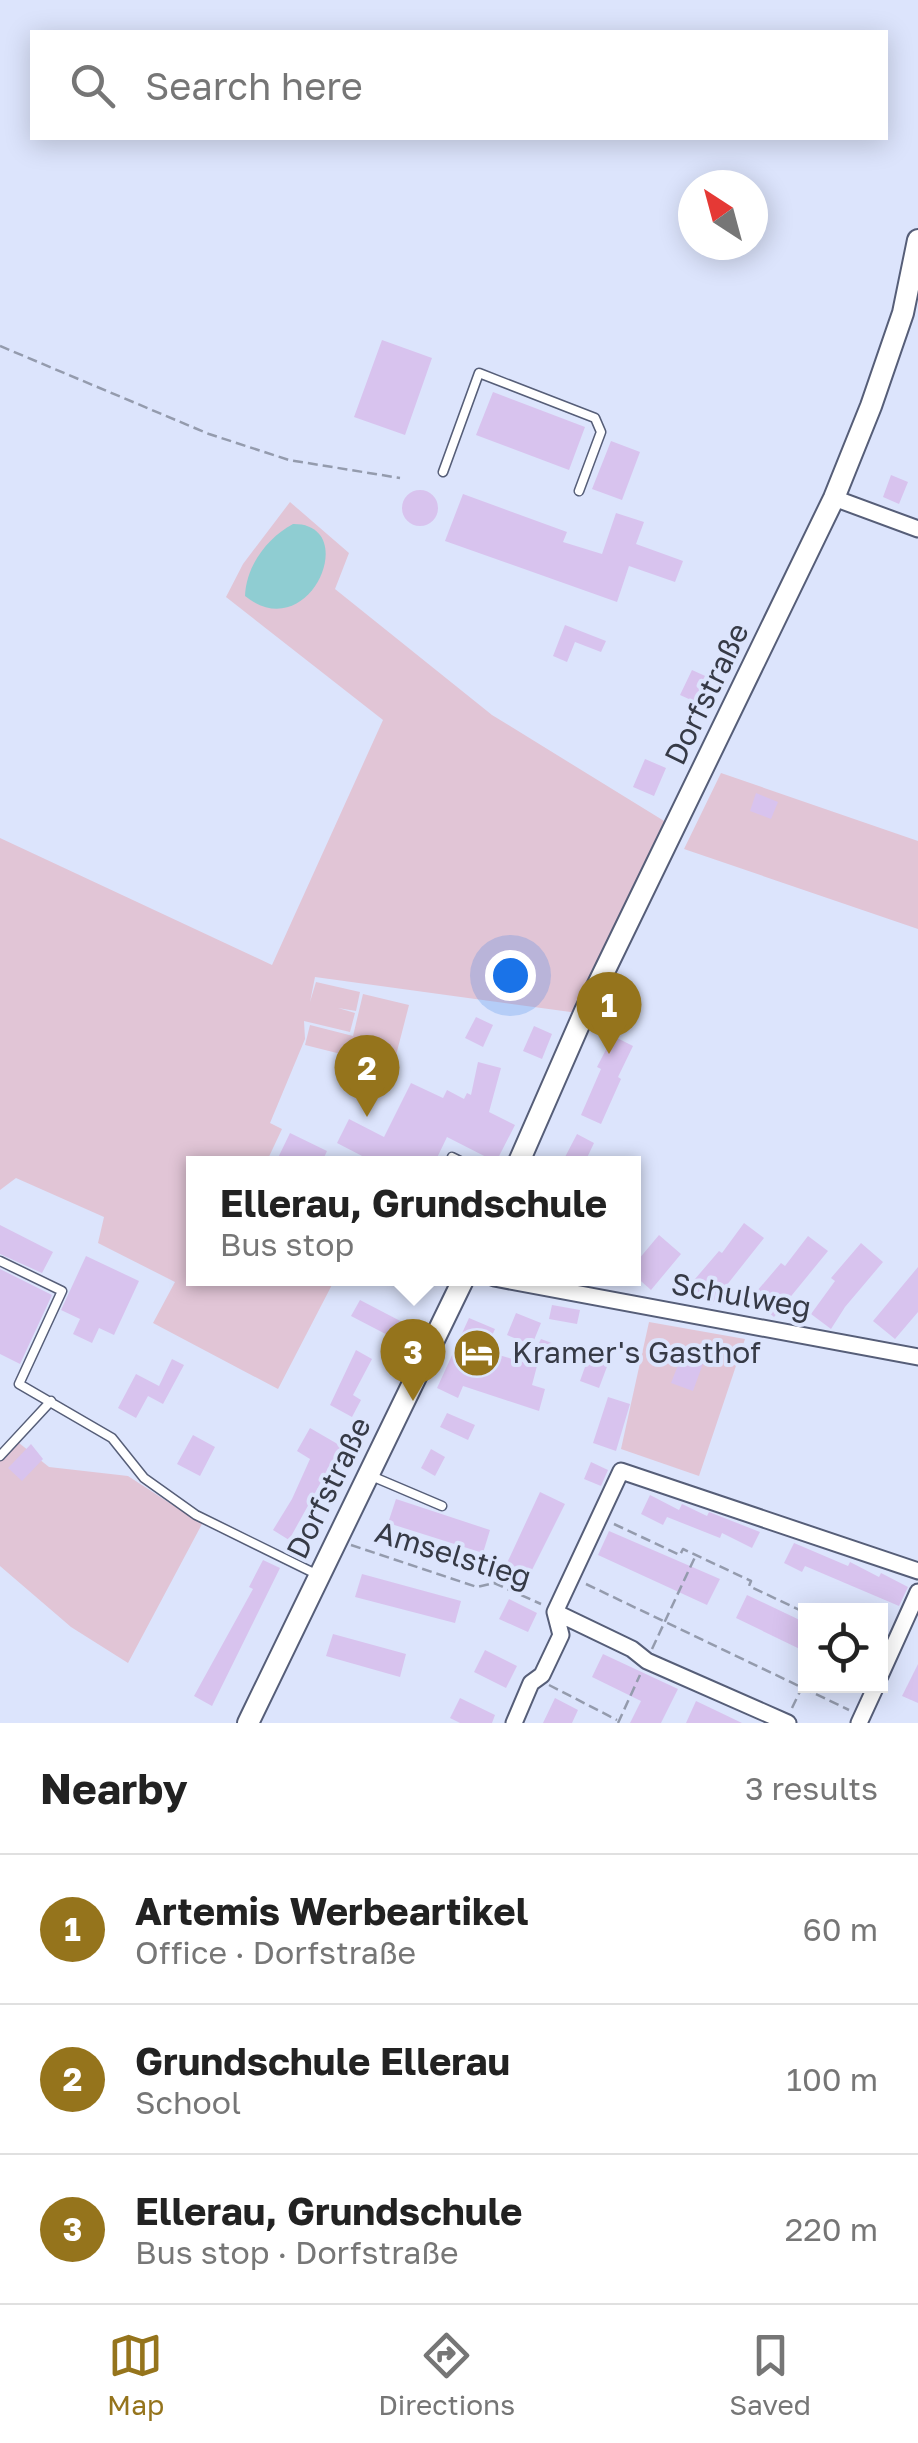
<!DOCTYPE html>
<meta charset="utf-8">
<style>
body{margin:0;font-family:"Golos Text",sans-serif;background:#f6f6f6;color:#222}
.controls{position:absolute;right:30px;bottom:30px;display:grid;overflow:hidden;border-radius:0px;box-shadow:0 5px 25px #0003}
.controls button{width:90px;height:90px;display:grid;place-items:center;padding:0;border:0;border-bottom:2px solid #e0e0e0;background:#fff;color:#222;font:50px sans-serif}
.compass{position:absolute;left:678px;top:170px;width:90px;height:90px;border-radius:50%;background:#fff;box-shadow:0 5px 25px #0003;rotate:324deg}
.you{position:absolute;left:510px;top:975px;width:35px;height:35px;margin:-25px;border:8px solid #fff;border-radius:50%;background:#1a73e8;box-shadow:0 0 0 15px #1a73e833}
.badge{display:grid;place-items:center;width:65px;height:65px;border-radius:50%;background:#95741c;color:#fff;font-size:32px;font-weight:700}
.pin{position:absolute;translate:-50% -82px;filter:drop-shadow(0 2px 5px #0008)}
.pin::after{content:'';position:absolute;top:52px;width:35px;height:30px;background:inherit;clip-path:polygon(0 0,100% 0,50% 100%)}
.popup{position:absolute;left:186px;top:1156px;width:455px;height:130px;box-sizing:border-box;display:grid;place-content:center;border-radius:0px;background:#fff;filter:drop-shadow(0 2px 8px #0005);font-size:32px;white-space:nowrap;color:#767676}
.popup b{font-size:38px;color:#222}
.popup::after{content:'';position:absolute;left:50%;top:100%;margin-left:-20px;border:20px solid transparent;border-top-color:#fff}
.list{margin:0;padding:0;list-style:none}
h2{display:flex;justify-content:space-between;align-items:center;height:130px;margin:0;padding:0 40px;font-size:42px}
h2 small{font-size:32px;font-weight:400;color:#767676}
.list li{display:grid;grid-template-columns:65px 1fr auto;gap:30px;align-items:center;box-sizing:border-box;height:150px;padding:0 40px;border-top:2px solid #e0e0e0}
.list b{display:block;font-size:38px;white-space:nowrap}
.list p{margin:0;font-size:32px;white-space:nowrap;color:#767676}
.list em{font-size:32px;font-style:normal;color:#767676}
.icon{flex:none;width:55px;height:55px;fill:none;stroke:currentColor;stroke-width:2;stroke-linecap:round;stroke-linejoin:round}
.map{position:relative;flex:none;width:918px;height:1723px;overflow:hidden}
.search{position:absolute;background:#fff;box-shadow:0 5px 25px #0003;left:30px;right:30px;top:30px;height:110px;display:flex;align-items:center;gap:25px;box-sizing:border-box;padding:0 35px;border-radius:0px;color:#767676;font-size:38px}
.sheet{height:580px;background:#fff}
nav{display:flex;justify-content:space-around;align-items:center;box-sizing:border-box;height:140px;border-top:2px solid #e0e0e0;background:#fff;font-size:28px;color:#767676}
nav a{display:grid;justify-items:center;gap:5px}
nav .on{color:#95741c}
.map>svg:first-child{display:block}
</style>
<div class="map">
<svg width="918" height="1723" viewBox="0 0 918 1723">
<rect width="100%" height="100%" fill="#dce4fc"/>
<path fill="#e1c5d6" d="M 290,502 L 349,553 L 335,589 L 492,715 L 669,824 L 578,1013 L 315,977 L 310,1002 L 316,982 L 360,992 L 356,1011 L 338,1008 L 355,1013 L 350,1032 L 304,1021 L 305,1039 L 270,1123 L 282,1129 L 266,1163 L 193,1164 L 193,1278 L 335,1279 L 278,1389 L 153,1323 L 175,1282 L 98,1243 L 104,1217 L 16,1178 L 0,1190 L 0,838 L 272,965 L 383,720 L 226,597 L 243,564 Z
M 721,773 L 918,841 L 918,929 L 684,849 Z
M 363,994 L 409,1005 L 393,1067 L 305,1045 L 310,1025 L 353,1036 Z
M 649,1322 L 745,1339 L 699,1476 L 621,1449 Z
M 14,1439 L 49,1467 L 128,1476 L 202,1524 L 128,1663 L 71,1627 L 0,1566 L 0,1448 Z"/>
<path fill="#8fcdd2" d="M 293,524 C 362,523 310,648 245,596 C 246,566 267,538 293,524 Z"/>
<path fill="#d8c3ee" d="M 382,340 L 432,358 L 405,435 L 354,417 Z
M 493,392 L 585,427 L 569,470 L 476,435 Z
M 611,441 L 640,452 L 622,500 L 592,489 Z
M 891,475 L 908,482 L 899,504 L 883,497 Z
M402 508a18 18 0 1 1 36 0a18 18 0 1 1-36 0Z
M 463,494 L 567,532 L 563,542 L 602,554 L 616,513 L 644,522 L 636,544 L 683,561 L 675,582 L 629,566 L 617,602 L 445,541 Z
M 565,625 L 606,641 L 601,652 L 575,642 L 567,662 L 553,656 Z
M 692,670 L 714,680 L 702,705 L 680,695 Z
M 645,759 L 666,768 L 654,796 L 633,787 Z
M 756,793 L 778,802 L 771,819 L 750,811 Z
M 476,1017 L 493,1025 L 483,1047 L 465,1038 Z
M 534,1026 L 552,1034 L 542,1059 L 523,1051 Z
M 613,1036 L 633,1046 L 618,1077 L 621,1079 L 601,1124 L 581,1115 L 601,1069 L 597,1067 Z
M 478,1062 L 501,1068 L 489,1112 L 515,1125 L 496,1162 L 447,1137 L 434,1164 L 415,1156 L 411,1164 L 402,1160 L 400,1164 L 363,1164 L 366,1158 L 337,1143 L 349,1119 L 384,1137 L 411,1083 L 443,1098 L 447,1090 L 464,1099 L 467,1093 L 471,1095 Z
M 290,1133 L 327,1151 L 321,1164 L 275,1164 Z
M 577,1134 L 594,1143 L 584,1164 L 564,1159 Z
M 744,1223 L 764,1238 L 711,1305 L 689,1286 L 719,1251 L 722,1253 Z
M 0,1225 L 53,1252 L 42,1273 L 0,1254 Z
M 659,1235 L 681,1254 L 651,1290 L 633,1274 L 633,1266 Z
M 808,1236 L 828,1251 L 774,1317 L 751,1298 L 781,1263 L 785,1266 Z
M 861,1243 L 883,1262 L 845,1307 L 831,1329 L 811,1314 L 835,1281 L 831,1278 Z
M 86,1256 L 139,1281 L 114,1335 L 99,1328 L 92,1343 L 73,1334 L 80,1319 L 61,1310 Z
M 918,1267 L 918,1312 L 895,1339 L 873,1321 Z
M 0,1269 L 52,1295 L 20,1364 L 0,1354 Z
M 386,1278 L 430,1278 L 422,1296 Z
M 360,1300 L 408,1325 L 399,1341 L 351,1316 Z
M 552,1305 L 580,1310 L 577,1324 L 549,1319 Z
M 516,1313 L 541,1323 L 532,1345 L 507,1335 Z
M 469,1318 L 495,1329 L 485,1351 L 537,1366 L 532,1385 L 545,1389 L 539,1411 L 463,1386 L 458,1398 L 437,1388 Z
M 541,1339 L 608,1364 L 599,1388 L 580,1381 L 585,1367 L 537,1347 Z
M 356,1350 L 372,1359 L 353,1395 L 361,1400 L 352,1417 L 330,1405 Z
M 684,1350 L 705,1358 L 693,1391 L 671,1383 Z
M 172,1359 L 184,1365 L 163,1404 L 148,1396 L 136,1418 L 118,1408 L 136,1374 L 159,1386 Z
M 608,1397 L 630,1404 L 616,1451 L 593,1443 Z
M 447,1413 L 475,1425 L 468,1440 L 440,1427 Z
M 310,1428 L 341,1446 L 289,1540 L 273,1530 L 292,1499 L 310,1459 L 297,1451 Z
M 193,1435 L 215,1447 L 200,1476 L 177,1464 Z
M 31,1444 L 43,1459 L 22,1481 L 8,1468 Z
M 431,1449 L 445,1457 L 435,1476 L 421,1468 Z
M 591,1462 L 608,1470 L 601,1486 L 584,1479 Z
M 540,1492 L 565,1504 L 524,1586 L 501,1576 Z
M 650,1495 L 679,1510 L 682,1504 L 707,1516 L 709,1512 L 760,1532 L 752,1548 L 722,1533 L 720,1538 L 667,1517 L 663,1525 L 641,1514 Z
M 396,1499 L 490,1530 L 483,1553 L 388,1523 Z
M 609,1531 L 720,1579 L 707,1605 L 598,1555 Z
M 794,1543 L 848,1566 L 850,1562 L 879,1577 L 881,1573 L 908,1587 L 899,1606 L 805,1566 L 802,1572 L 784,1563 Z
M 263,1560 L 280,1568 L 212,1706 L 194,1696 L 253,1589 L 249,1587 Z
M 362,1574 L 461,1601 L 455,1623 L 355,1597 Z
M 747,1595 L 806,1623 L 806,1652 L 736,1618 Z
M 509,1599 L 537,1613 L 528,1632 L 499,1619 Z
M 333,1634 L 406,1654 L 400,1677 L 326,1656 Z
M 485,1650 L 517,1666 L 506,1688 L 474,1672 Z
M 603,1654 L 678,1689 L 661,1723 L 630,1723 L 641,1701 L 592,1677 Z
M 918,1664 L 918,1703 L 902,1696 Z
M 460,1698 L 495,1715 L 492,1723 L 460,1723 L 450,1718 Z
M 555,1698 L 578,1710 L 572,1723 L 543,1723 Z
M 696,1701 L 717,1711 L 742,1723 L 686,1723 Z"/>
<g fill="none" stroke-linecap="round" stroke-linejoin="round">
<g stroke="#565e78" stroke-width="11">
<path id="service" d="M 443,472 L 479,373 L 595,418 L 601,432 L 579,491
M 452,1157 L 466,1164
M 0,1261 L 62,1291 L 19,1384 L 112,1438 L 144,1478 L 196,1515 L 318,1575
M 0,1456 L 51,1401
M 369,1475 L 442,1506"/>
</g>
<g stroke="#565e78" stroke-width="19">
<path id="minor" d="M 834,498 L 918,529
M 494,1278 L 918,1357
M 555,1612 L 632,1649 L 647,1661 L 788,1723
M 880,1676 L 918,1592
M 514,1723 L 531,1683 L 542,1675 L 561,1635 L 555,1612 L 621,1471 L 918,1571
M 859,1723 L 876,1686"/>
</g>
<g stroke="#565e78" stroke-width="24">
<path id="tertiary" d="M 518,1164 L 585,1011 L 834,498 L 871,406 L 903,313 L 918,240
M 248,1723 L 464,1278"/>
</g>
<path stroke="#949bad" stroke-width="2.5" stroke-dasharray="10 5" stroke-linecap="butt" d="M 0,346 L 209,434 L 289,460 L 400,478
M 614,1524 L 680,1555 L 683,1549 L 751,1581 L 749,1586 L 806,1613
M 351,1545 L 477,1587 L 494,1583 L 541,1604
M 586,1584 L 849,1710
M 652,1649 L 695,1557
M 549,1685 L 617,1720
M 792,1708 L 806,1679
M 618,1723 L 640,1675"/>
<use href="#service" stroke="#fff" stroke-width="8"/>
<use href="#minor" stroke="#fff" stroke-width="15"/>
<use href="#tertiary" stroke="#fff" stroke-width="20"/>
</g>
<defs>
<g id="hotel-disc" transform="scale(2.5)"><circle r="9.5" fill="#95741c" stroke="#dce4fc"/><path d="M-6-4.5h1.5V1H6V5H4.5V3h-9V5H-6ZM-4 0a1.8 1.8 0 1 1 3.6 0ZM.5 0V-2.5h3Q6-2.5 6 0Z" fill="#fff"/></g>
</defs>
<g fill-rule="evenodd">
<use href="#hotel-disc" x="477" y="1353"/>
</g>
<g text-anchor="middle" stroke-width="8" stroke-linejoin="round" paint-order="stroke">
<g font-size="30" fill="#363a46" stroke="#dce4fc">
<text transform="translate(707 694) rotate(-64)" y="10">Dorfstraße</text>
<text transform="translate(741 1296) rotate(10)" y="10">Schulweg</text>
<text transform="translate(329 1488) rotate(-64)" y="10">Dorfstraße</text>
<text transform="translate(453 1555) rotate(17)" y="10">Amselstieg</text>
</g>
<g font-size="30" fill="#363a46" stroke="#dce4fc" text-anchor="start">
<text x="512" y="1363">Kramer's Gasthof</text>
</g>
</g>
</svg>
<div class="controls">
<button><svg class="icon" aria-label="locate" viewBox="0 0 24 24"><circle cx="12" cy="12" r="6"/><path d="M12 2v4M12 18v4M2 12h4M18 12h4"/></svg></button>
</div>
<svg class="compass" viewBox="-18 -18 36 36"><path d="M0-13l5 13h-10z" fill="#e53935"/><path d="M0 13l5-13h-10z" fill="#767676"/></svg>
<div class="you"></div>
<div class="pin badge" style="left:609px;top:1054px">1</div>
<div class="pin badge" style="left:367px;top:1117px">2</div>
<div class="pin badge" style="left:413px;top:1401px">3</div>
<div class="popup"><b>Ellerau, Grundschule</b>Bus stop</div>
<div class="search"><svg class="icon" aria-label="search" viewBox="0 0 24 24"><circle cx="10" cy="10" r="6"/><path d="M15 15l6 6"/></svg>Search here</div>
</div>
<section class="sheet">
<h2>Nearby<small>3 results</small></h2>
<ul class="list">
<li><span class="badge">1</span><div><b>Artemis Werbeartikel</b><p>Office · Dorfstraße</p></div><em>60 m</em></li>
<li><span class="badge">2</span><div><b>Grundschule Ellerau</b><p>School</p></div><em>100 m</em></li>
<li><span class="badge">3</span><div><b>Ellerau, Grundschule</b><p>Bus stop · Dorfstraße</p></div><em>220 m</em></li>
</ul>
</section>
<nav>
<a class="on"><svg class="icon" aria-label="map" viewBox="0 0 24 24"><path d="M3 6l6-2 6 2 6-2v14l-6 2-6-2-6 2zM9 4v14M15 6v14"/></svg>Map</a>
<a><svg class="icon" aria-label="directions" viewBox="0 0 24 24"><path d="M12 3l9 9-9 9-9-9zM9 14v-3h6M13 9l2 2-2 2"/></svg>Directions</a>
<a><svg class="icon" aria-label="saved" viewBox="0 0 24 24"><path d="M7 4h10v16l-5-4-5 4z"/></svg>Saved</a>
</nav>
